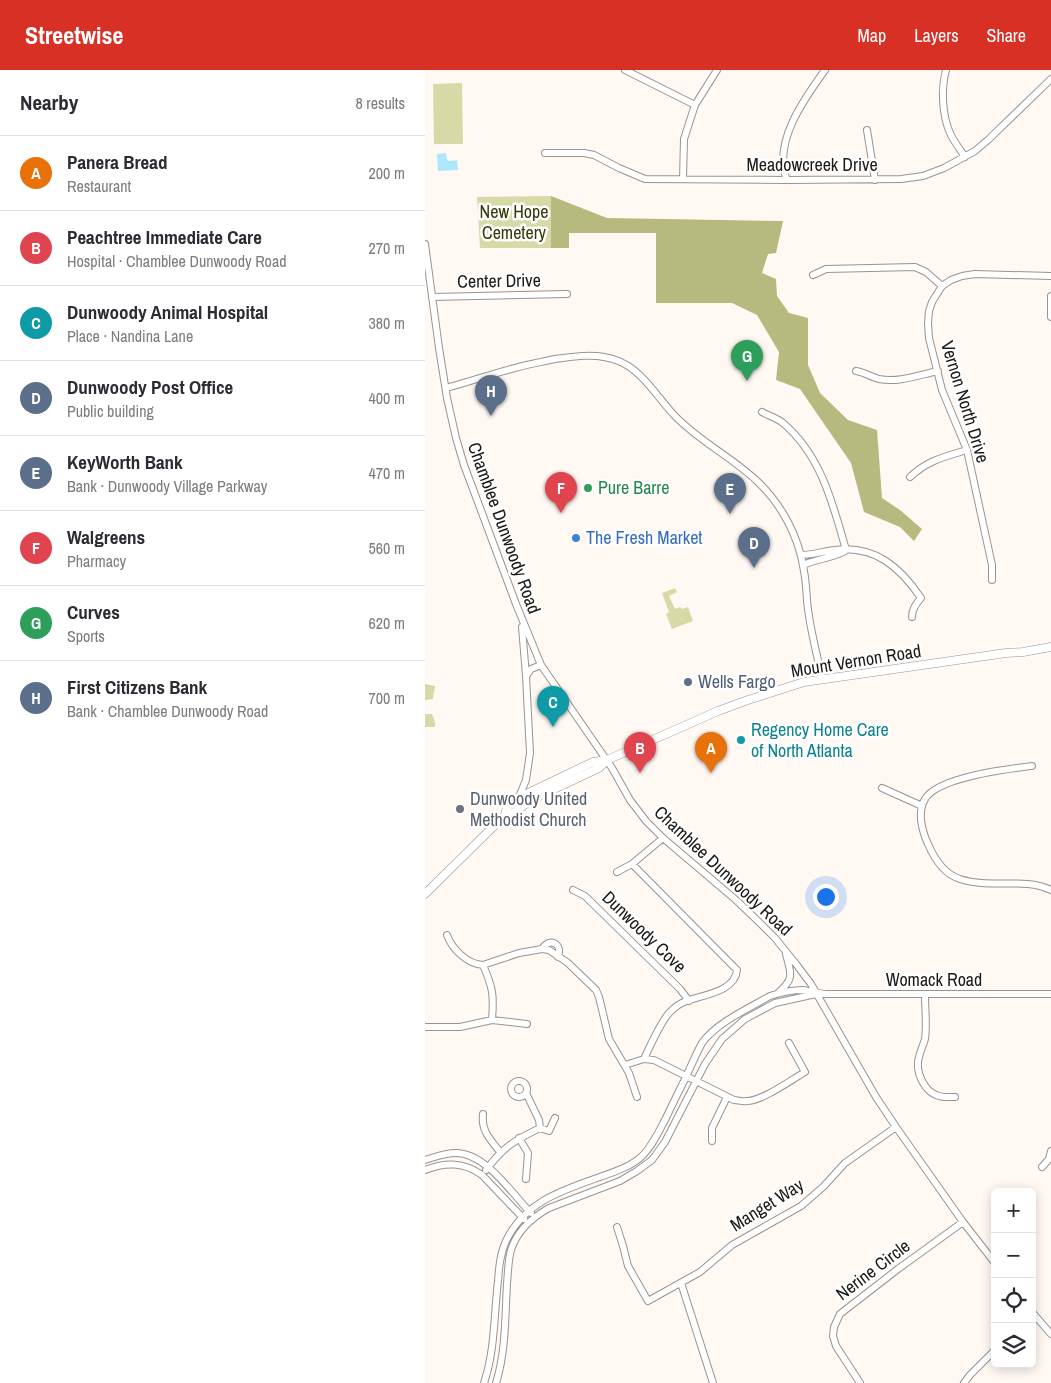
<!DOCTYPE html>
<meta charset="utf-8">
<style>
body{margin:0;font-family:"Archivo Narrow",sans-serif;background:#f7f7f7;color:#2b2b33}
.controls{position:absolute;right:15px;bottom:15px;display:grid;overflow:hidden;border-radius:8px;box-shadow:0 2px 12px #0003}
.controls button{width:45px;height:45px;display:grid;place-items:center;padding:0;border:0;border-bottom:1px solid #e1e1e2;background:#fff;color:#2b2b33;font:25px sans-serif}
.you{position:absolute;left:400px;top:826px;width:18px;height:18px;margin:-12px;border:4px solid #fff;border-radius:50%;background:#1a73e8;box-shadow:0 0 0 8px #1a73e833}
.badge{display:grid;place-items:center;width:32px;height:32px;border-radius:50%;background:#d93025;color:#fff;font-size:16px;font-weight:700}
.pin{position:absolute;translate:-50% -41px;filter:drop-shadow(0 1px 2px #0008)}
.pin::after{content:'';position:absolute;top:26px;width:18px;height:15px;background:inherit;clip-path:polygon(0 0,100% 0,50% 100%)}
.list{margin:0;padding:0;list-style:none}
h2{display:flex;justify-content:space-between;align-items:center;height:65px;margin:0;padding:0 20px;font-size:21px}
h2 small{font-size:16px;font-weight:400;color:#7c7c81}
.list li{display:grid;grid-template-columns:32px 1fr auto;gap:15px;align-items:center;box-sizing:border-box;height:75px;padding:0 20px;border-top:1px solid #e1e1e2}
.list b{display:block;font-size:19px;white-space:nowrap}
.list p{margin:0;font-size:16px;white-space:nowrap;color:#7c7c81}
.list em{font-size:16px;font-style:normal;color:#7c7c81}
.icon{flex:none;width:28px;height:28px;fill:none;stroke:currentColor;stroke-width:2;stroke-linecap:round;stroke-linejoin:round}
.map{position:relative;flex:none;width:626px;height:1313px;overflow:hidden}
header{display:flex;align-items:center;gap:30px;box-sizing:border-box;height:70px;padding:0 25px;background:#d93025;color:#fff}
header strong{font-size:24px}
nav{display:flex;gap:28px;margin-inline-start:auto;font-size:18px}
main{display:flex}
aside{flex:1;background:#fff}
.map>svg:first-child{display:block}
</style>
<header>
<strong>Streetwise</strong>
<nav><a>Map</a><a>Layers</a><a>Share</a></nav>
</header>
<main>
<aside>
<h2>Nearby<small>8 results</small></h2>
<ul class="list">
<li><span class="badge" style="background:#e8710a">A</span><div><b>Panera Bread</b><p>Restaurant</p></div><em>200 m</em></li>
<li><span class="badge" style="background:#e0444e">B</span><div><b>Peachtree Immediate Care</b><p>Hospital · Chamblee Dunwoody Road</p></div><em>270 m</em></li>
<li><span class="badge" style="background:#0f9aa8">C</span><div><b>Dunwoody Animal Hospital</b><p>Place · Nandina Lane</p></div><em>380 m</em></li>
<li><span class="badge" style="background:#5c6f8a">D</span><div><b>Dunwoody Post Office</b><p>Public building</p></div><em>400 m</em></li>
<li><span class="badge" style="background:#5c6f8a">E</span><div><b>KeyWorth Bank</b><p>Bank · Dunwoody Village Parkway</p></div><em>470 m</em></li>
<li><span class="badge" style="background:#e0444e">F</span><div><b>Walgreens</b><p>Pharmacy</p></div><em>560 m</em></li>
<li><span class="badge" style="background:#2e9e5b">G</span><div><b>Curves</b><p>Sports</p></div><em>620 m</em></li>
<li><span class="badge" style="background:#5c6f8a">H</span><div><b>First Citizens Bank</b><p>Bank · Chamblee Dunwoody Road</p></div><em>700 m</em></li>
</ul>
</aside>
<div class="map">
<svg width="626" height="1313" viewBox="0 0 626 1313">
<rect width="100%" height="100%" fill="#fff8f3"/>
<path fill="#d7daa6" d="M 37,13 L 38,74 L 9,74 L 8,14 Z
M 126,126 L 126,178 L 55,178 L 52,127 Z
M 250,518 L 252,522 L 244,526 L 250,539 L 255,537 L 257,539 L 263,537 L 268,551 L 247,559 L 241,544 L 244,542 L 237,523 Z
M 0,614 L 10,616 C 10,621 8,624 8,629 L 0,630 Z
M 0,644 L 7,644 L 10,652 L 10,657 L 0,657 Z"/>
<path fill="#b7ba7e" d="M 126,126 L 182,148 L 358,151 L 351,183 L 343,184 L 337,203 L 351,209 L 352,226 L 364,243 L 383,248 L 383,295 L 395,323 L 423,350 L 452,360 L 457,428 L 475,440 L 497,459 L 489,471 L 475,457 L 439,442 L 426,393 L 375,319 L 351,310 L 354,282 L 332,245 L 307,233 L 231,233 L 231,163 L 144,163 L 144,178 L 126,178 Z"/>
<path fill="#aee6fb" d="M 21,83 L 22,90 L 24,91 L 32,90 L 33,100 L 13,101 L 12,84 Z"/>
<g fill="none" stroke-linecap="round" stroke-linejoin="round">
<g stroke="#9a938f" stroke-width="8">
<path id="minor" d="M 200,0 L 270,35
M 521,0 C 516,19 517,45 525,63 C 529,72 535,79 540,87
M 442,60 L 450,110
M 120,83 L 159,83 L 169,85 L 194,98 L 220,109 L 362,110 L 476,109 L 498,106 L 519,98 L 550,81 L 564,69 L 626,9
M 258,109 L 259,69 L 270,35 L 292,0
M 362,110 C 347,73 379,29 400,0
M 0,174 L 14,278 L 22,328 L 31,368 L 39,395 L 91,534 L 116,595 L 187,698 L 205,730 L 221,751 L 238,768 L 311,830 L 335,853 L 350,868 L 371,894 L 386,914 L 451,1027 L 471,1057 L 538,1152 L 570,1193
M 388,205 L 401,199 L 490,197 L 501,202 L 517,216
M 626,226 L 626,247
M 7,227 L 142,224
M 431,301 C 439,302 446,307 454,309 C 473,313 494,305 513,301
M 21,318 C 44,312 66,304 90,298 C 103,294 117,292 130,289 C 147,287 163,284 179,287 C 214,292 228,323 250,346 C 275,372 307,387 333,412 C 357,435 374,467 379,501 C 382,516 381,531 384,546 C 387,567 393,588 397,609
M 337,342 C 344,346 352,348 358,353 C 396,385 408,434 421,480
M 485,407 C 503,390 519,387 542,380
M 376,485 C 388,485 399,481 410,480 C 450,475 475,497 496,528 C 491,534 487,539 487,547
M 378,495 C 392,489 407,488 420,481
M 567,510 L 567,495 L 542,380 L 517,320 L 504,268 L 503,253 L 504,241 L 507,232 L 517,216 L 526,210 L 537,206 L 550,204 L 626,206
M 97,557 L 101,606
M 607,696 C 582,699 513,707 500,729 C 492,742 497,761 503,774 C 509,788 519,804 535,809 C 565,819 598,807 626,820
M 457,718 L 497,736
M 94,727 L 101,710 L 105,683 L 101,606 L 106,599 L 116,595
M 207,794 L 312,900 C 310,923 275,925 259,932 C 254,934 249,938 246,941 C 238,948 224,978 219,989
M 192,802 L 207,794 L 238,768
M 148,820 L 160,826 L 255,919 L 264,931
M 22,865 C 27,879 42,894 58,895 L 94,883 L 117,879 L 124,880 L 143,893 L 171,920 L 174,927 L 184,969 L 204,1003 L 212,1027
M 117,879 C 124,867 138,873 133,887
M 58,895 C 68,918 69,925 67,950
M 353,923 C 370,908 366,904 361,884
M 500,925 C 500,938 502,956 500,969 C 498,976 494,984 493,992 C 492,1004 499,1020 511,1025 C 517,1028 524,1027 530,1027
M 0,957 L 35,957 L 67,950 L 102,954
M 200,995 L 219,989 L 229,990 L 309,1030 C 313,1030 318,1032 322,1031 C 337,1031 366,1010 380,1002 L 364,973
M86 1019a8 8 0 1 1 16 0a8 8 0 1 1-16 0Z
M 101,1023 L 114,1050 L 115,1058
M 58,1044 C 56,1061 65,1069 75,1082
M 115,1058 L 124,1061 L 130,1048
M 94,1068 L 103,1083 L 101,1109
M 287,1071 L 287,1058 L 302,1027
M 0,1090 C 10,1087 20,1083 31,1083 C 61,1083 87,1124 106,1143
M 617,1097 L 624,1089 L 626,1081
M 0,1100 C 21,1092 39,1092 57,1105 L 99,1149
M 61,1100 C 78,1077 90,1070 115,1058
M 192,1157 L 198,1176 L 203,1196 L 223,1231 L 275,1202 L 307,1175 L 376,1136 L 398,1117 L 420,1093 L 471,1057
M 256,1213 L 288,1313
M 607,1242 L 626,1264
M 59,1313 C 70,1280 69,1245 73,1211 C 74,1198 75,1184 81,1171 C 99,1132 138,1120 175,1107 C 189,1102 205,1097 216,1087 C 227,1077 234,1061 241,1048 C 247,1035 254,1021 261,1007 C 266,996 271,984 277,973 C 291,953 324,938 345,926 C 354,923 367,920 378,920 C 386,921 393,924 402,924 L 626,924
M 71,1313 C 81,1281 80,1247 82,1214 C 83,1203 83,1191 86,1180 C 92,1161 108,1147 124,1138 L 195,1111 L 212,1101 L 227,1090 L 240,1072 L 280,994 L 297,969 L 320,949 L 350,933 L 391,924
M 435,1313 L 411,1276 L 408,1266 L 409,1257 L 415,1244 L 473,1199 L 538,1152
M 539,1313 L 545,1305 L 570,1280"/>
</g>
<g stroke="#9a938f" stroke-width="9">
<path id="major" d="M 80,745 L 82,737 L 99,725 L 168,692 L 182,690
M 0,824 L 80,745 L 88,743 L 106,730 L 174,698 L 182,690 L 293,641 L 320,631 L 379,612 L 581,583 L 598,582 L 626,577"/>
</g>
<use href="#minor" stroke="#fff" stroke-width="6"/>
<use href="#major" stroke="#fff" stroke-width="8"/>
</g>
<circle fill="#2e9e5b" stroke="#fff" stroke-width="2" cx="163" cy="418" r="5"/>
<circle fill="#3f7fe0" stroke="#fff" stroke-width="2" cx="151" cy="468" r="5"/>
<circle fill="#5c6f8a" stroke="#fff" stroke-width="2" cx="263" cy="612" r="5"/>
<circle fill="#0f9aa8" stroke="#fff" stroke-width="2" cx="316" cy="670" r="5"/>
<circle fill="#6b7280" stroke="#fff" stroke-width="2" cx="35" cy="739" r="5"/>
<g text-anchor="middle" stroke-width="5" stroke-linejoin="round" paint-order="stroke">
<g font-size="18" fill="#1b1917" stroke="#fff">
<text x="387" y="101">Meadowcreek Drive</text>
<text transform="translate(74 211) rotate(-1)" y="6">Center Drive</text>
<text transform="translate(540 332) rotate(73)" y="6">Vernon North Drive</text>
<text transform="translate(79 458) rotate(70)" y="6">Chamblee Dunwoody Road</text>
<text transform="translate(431 591) rotate(-9)" y="6">Mount Vernon Road</text>
<text transform="translate(298 801) rotate(43)" y="6">Chamblee Dunwoody Road</text>
<text transform="translate(219 862) rotate(44)" y="6">Dunwoody Cove</text>
<text x="509" y="916">Womack Road</text>
<text transform="translate(342 1135) rotate(-32)" y="6">Manget Way</text>
<text transform="translate(448 1200) rotate(-37)" y="6">Nerine Circle</text>
</g>
<g font-size="18" fill="#373807" stroke="#fff">
<text x="89" y="148">New Hope<tspan x="89" dy="21">Cemetery</tspan></text>
</g>
<g font-size="18" fill="#27864d" stroke="#fff" text-anchor="start">
<text x="173" y="424">Pure Barre</text>
</g>
<g font-size="18" fill="#366cbe" stroke="#fff" text-anchor="start">
<text x="161" y="474">The Fresh Market</text>
</g>
<g font-size="18" fill="#4e5e75" stroke="#fff" text-anchor="start">
<text x="273" y="618">Wells Fargo</text>
</g>
<g font-size="18" fill="#0d838f" stroke="#fff" text-anchor="start">
<text x="326" y="666">Regency Home Care<tspan x="326" dy="21">of North Atlanta</tspan></text>
</g>
<g font-size="18" fill="#5b616d" stroke="#fff" text-anchor="start">
<text x="45" y="735">Dunwoody United<tspan x="45" dy="21">Methodist Church</tspan></text>
</g>
</g>
</svg>
<div class="controls">
<button>+</button>
<button>−</button>
<button><svg class="icon" aria-label="locate" viewBox="0 0 24 24"><circle cx="12" cy="12" r="6"/><path d="M12 2v4M12 18v4M2 12h4M18 12h4"/></svg></button>
<button><svg class="icon" aria-label="layers" viewBox="0 0 24 24"><path d="M12 4l9 5-9 5-9-5zM3 14l9 5 9-5"/></svg></button>
</div>
<div class="you"></div>
<div class="pin badge" style="left:286px;top:703px;background:#e8710a">A</div>
<div class="pin badge" style="left:215px;top:703px;background:#e0444e">B</div>
<div class="pin badge" style="left:128px;top:657px;background:#0f9aa8">C</div>
<div class="pin badge" style="left:329px;top:498px;background:#5c6f8a">D</div>
<div class="pin badge" style="left:305px;top:444px;background:#5c6f8a">E</div>
<div class="pin badge" style="left:136px;top:443px;background:#e0444e">F</div>
<div class="pin badge" style="left:322px;top:311px;background:#2e9e5b">G</div>
<div class="pin badge" style="left:66px;top:346px;background:#5c6f8a">H</div>
</div>
</main>
